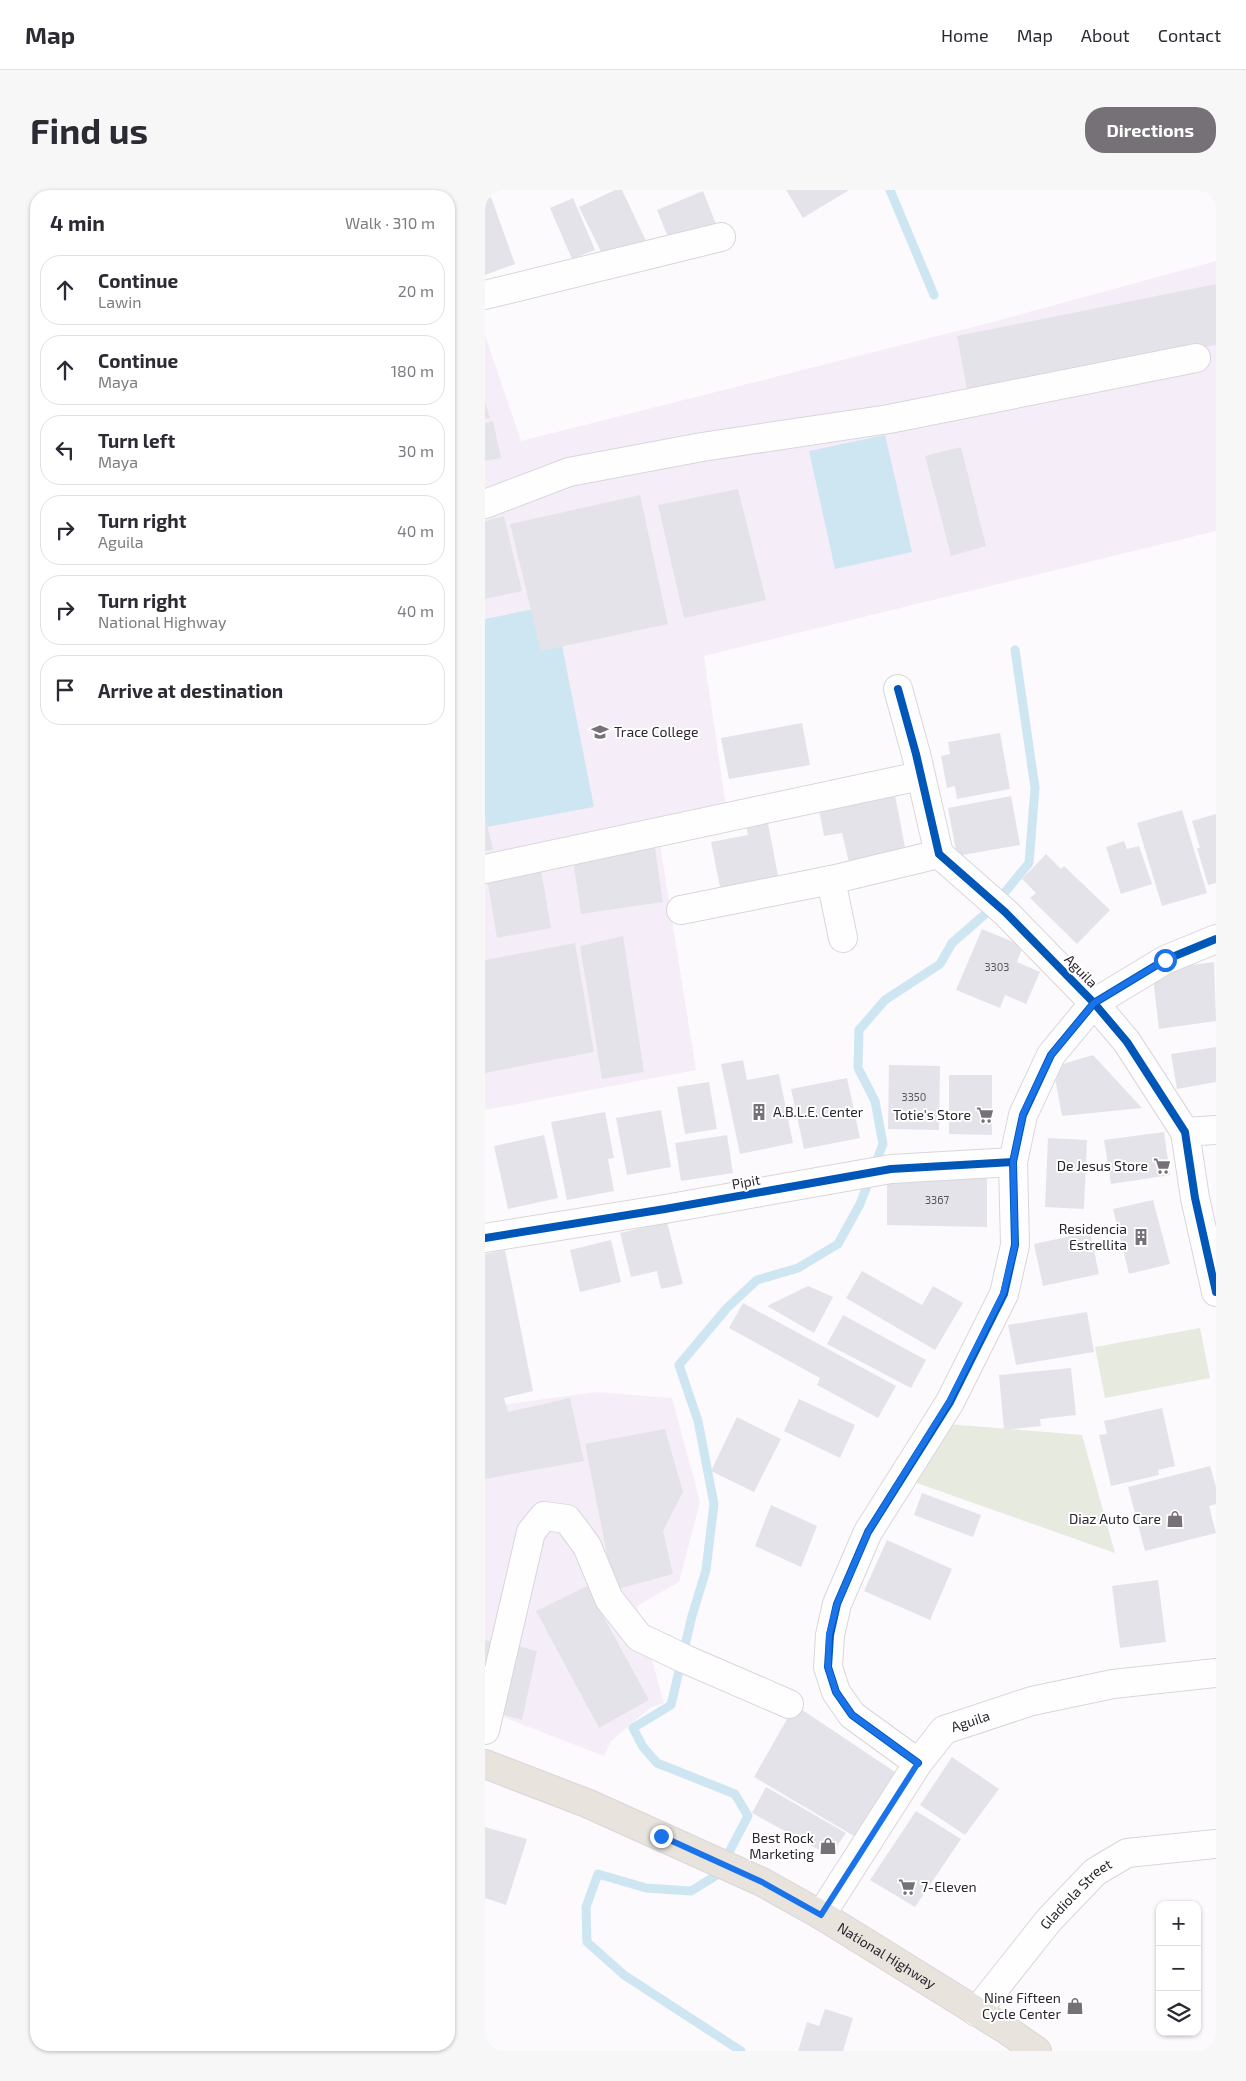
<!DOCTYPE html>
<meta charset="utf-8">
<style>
body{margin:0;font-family:"Exo 2",sans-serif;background:#f7f7f7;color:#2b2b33}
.controls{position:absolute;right:15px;bottom:15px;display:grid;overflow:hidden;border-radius:10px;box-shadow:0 1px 4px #0004}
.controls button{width:45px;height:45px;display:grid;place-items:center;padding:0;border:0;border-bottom:1px solid #e1e1e2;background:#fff;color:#2b2b33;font:25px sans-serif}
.stop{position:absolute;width:15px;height:15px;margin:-11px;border:4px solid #1a73e8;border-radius:50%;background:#fff}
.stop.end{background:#1a73e8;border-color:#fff;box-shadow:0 1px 5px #0008}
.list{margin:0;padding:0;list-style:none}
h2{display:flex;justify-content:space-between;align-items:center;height:65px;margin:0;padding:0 20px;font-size:21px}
h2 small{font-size:16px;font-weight:400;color:#7c7c81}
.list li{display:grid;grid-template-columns:32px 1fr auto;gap:15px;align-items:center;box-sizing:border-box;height:70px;margin:0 10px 10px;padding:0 10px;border:1px solid #e1e1e2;border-radius:20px}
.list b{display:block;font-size:19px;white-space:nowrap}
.list p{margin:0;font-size:16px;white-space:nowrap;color:#7c7c81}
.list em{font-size:16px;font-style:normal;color:#7c7c81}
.icon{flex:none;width:28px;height:28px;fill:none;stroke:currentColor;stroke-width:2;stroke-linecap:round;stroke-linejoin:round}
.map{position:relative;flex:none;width:731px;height:1861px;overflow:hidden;border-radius:20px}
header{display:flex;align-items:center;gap:30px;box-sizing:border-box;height:70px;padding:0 25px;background:#fff;border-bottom:1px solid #e1e1e2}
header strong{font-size:24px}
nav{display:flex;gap:28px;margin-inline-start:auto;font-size:18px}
.intro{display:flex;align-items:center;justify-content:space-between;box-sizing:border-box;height:120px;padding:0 30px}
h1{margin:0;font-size:35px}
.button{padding:12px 22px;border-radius:20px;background:#757177;color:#fff;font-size:18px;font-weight:700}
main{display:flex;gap:30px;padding:0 30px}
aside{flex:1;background:#fff;border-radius:20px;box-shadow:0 1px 4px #0004}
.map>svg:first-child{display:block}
</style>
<header>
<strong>Map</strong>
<nav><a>Home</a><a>Map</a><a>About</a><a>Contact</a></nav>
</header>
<div class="intro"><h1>Find us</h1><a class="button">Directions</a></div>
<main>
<aside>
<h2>4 min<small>Walk · 310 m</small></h2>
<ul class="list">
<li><svg class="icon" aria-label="ahead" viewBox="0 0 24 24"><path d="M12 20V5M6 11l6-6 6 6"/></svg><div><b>Continue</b><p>Lawin</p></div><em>20 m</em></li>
<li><svg class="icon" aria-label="ahead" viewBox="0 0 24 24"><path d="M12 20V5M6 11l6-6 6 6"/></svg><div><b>Continue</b><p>Maya</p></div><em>180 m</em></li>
<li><svg class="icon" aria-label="left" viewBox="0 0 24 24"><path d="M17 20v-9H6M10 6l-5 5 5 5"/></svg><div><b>Turn left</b><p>Maya</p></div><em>30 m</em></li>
<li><svg class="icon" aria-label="right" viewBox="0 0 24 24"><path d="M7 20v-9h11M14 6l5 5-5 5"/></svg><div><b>Turn right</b><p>Aguila</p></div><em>40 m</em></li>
<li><svg class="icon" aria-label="right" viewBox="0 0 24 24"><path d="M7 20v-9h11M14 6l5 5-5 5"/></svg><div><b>Turn right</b><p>National Highway</p></div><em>40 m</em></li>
<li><svg class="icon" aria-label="arrive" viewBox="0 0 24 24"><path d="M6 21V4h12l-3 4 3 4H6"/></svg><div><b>Arrive at destination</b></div></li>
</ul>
</aside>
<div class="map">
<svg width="731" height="1861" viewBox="0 0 731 1861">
<rect width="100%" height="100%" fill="#fcfafd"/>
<path fill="#f5eef8" d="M 731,71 L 731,341 L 219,466 L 241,617 L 172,636 L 211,880 L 0,920 L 0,145 L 36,251 L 500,134 Z
M 112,1202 L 187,1208 L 215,1312 L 194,1392 L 152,1416 L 179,1513 L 165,1518 L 126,1551 L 119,1566 L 0,1520 L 0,1217 Z"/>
<path fill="#e7eadf" d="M 715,1138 L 725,1188 L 620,1208 L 610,1157 Z
M 462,1234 L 597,1245 L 630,1363 L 429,1292 Z"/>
<path fill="#cde6f1" d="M 400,245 L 427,362 L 350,379 L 324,261 Z
M 69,415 L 109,617 L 2,637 L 0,625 L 0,429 Z"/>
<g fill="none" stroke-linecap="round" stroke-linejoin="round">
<path stroke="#cde6f1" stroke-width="9" d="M 405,0 L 449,105
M 256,1861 L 139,1785 L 102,1752 L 101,1717 L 113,1684 L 161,1698 L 206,1701 L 232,1685 L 263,1626 L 250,1604 L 172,1573 L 158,1557 L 148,1538 L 186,1515 L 207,1426 L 221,1380 L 229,1314 L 213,1231 L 194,1175 L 242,1118 L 272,1090 L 313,1078 L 353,1054 L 375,1014 L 398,954 L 390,911 L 373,878 L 374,840 L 400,810 L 455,774 L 467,753 L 506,719 L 544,673 L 550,598 L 530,460"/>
</g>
<path fill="#e5e3ea" d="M 130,0 L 137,0 L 163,55 L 122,74 L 94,17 Z
M 301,0 L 364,0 L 318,28 Z
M 218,1 L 231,34 L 185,52 L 172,20 Z
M 6,7 L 30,74 L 0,85 L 0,9 Z
M 88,8 L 110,60 L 87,69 L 65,18 Z
M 731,94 L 731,155 L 483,205 L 472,146 Z
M 0,211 L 5,228 L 0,229 Z
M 8,231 L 16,268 L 0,271 L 0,233 Z
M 476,257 L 501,356 L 466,366 L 440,266 Z
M 253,299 L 281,410 L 199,428 L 173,315 Z
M 155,305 L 183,434 L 56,461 L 25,334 Z
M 19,326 L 37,401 L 0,409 L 0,331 Z
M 317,533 L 325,575 L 244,589 L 236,548 Z
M 515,543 L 525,599 L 472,609 L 470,596 L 462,598 L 456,566 L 465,564 L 463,552 Z
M 409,600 L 421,662 L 364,673 L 357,643 L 339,646 L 333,614 Z
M 526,606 L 535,655 L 472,666 L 463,618 Z
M 697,620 L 722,703 L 677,716 L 652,633 Z
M 731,624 L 731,693 L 723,695 L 712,658 L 715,658 L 707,631 Z
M 0,626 L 8,660 L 0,661 Z
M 282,628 L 294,691 L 236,702 L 226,652 L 263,645 L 261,632 Z
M 639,651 L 642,659 L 654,656 L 667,694 L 636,704 L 621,657 Z
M 170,658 L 178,712 L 96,724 L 88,671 Z
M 561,664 L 576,679 L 579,676 L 625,720 L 592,754 L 545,708 L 551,703 L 537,689 Z
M 55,674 L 66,738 L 12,748 L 1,683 Z
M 497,739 L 538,756 L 532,772 L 555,782 L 541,814 L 520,805 L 515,818 L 471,800 Z
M 138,746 L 159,882 L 117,889 L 95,756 Z
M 90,753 L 109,862 L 0,883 L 0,770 Z
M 729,772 L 731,831 L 674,839 L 667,780 Z
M 731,857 L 731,892 L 692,899 L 686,864 Z
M 608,865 L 657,918 L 577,926 L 568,877 Z
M 258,870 L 262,890 L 294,884 L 308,953 L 255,964 L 236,874 Z
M 404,875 L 455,876 L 454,940 L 403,939 Z
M 464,885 L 507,885 L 507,945 L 464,944 Z
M 362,888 L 375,948 L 319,959 L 306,899 Z
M 224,892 L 232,939 L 200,944 L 192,897 Z
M 176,920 L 186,977 L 142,985 L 131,928 Z
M 120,922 L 129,968 L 123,969 L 129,1001 L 82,1010 L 66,932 Z
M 679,942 L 685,985 L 626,994 L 619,950 Z
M 59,945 L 73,1008 L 23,1019 L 9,956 Z
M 242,945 L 248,983 L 196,991 L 190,953 Z
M 563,948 L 602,950 L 599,1019 L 560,1017 Z
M 402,983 L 502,984 L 502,1037 L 402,1035 Z
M 668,1010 L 685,1074 L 644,1084 L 628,1019 Z
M 182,1032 L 198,1094 L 176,1099 L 172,1081 L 146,1087 L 135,1043 Z
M 605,1042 L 614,1084 L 558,1096 L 549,1054 Z
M 126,1050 L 136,1092 L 95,1102 L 85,1060 Z
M 20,1060 L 48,1201 L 19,1208 L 23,1222 L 85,1208 L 99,1271 L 0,1289 L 0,1064 Z
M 377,1081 L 437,1115 L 448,1096 L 478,1113 L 450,1160 L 361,1108 Z
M 323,1096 L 348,1107 L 329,1143 L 282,1116 Z
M 258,1113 L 411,1196 L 393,1228 L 332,1195 L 335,1188 L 244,1138 Z
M 602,1122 L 609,1162 L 531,1175 L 523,1135 Z
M 358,1125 L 441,1170 L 426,1198 L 342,1154 Z
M 586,1178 L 591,1225 L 555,1229 L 556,1236 L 519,1240 L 514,1185 Z
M 314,1209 L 370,1235 L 355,1268 L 299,1241 Z
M 677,1218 L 690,1276 L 673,1280 L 674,1285 L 626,1296 L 614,1245 L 622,1244 L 619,1231 Z
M 252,1227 L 296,1249 L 269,1302 L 226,1281 Z
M 180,1239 L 198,1302 L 178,1341 L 188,1384 L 129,1400 L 100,1254 Z
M 725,1276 L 731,1297 L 731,1314 L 724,1316 L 731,1343 L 660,1361 L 643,1297 Z
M 437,1303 L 496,1325 L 488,1347 L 429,1325 Z
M 286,1315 L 332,1336 L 316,1377 L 270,1356 Z
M 402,1350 L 467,1379 L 445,1430 L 379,1401 Z
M 673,1390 L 681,1452 L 635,1458 L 627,1396 Z
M 102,1396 L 164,1510 L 114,1538 L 51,1421 Z
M 0,1450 L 11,1453 L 0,1499 Z
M 33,1456 L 52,1461 L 37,1530 L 18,1525 Z
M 310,1515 L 410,1582 L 369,1646 L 269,1587 Z
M 467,1567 L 514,1599 L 480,1645 L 435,1615 Z
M 281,1597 L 361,1643 L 345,1666 L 267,1623 Z
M 431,1621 L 476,1649 L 430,1717 L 385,1690 Z
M 0,1637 L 42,1649 L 21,1715 L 0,1708 Z
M 340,1819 L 368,1828 L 358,1861 L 313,1861 L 322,1832 L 334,1836 Z"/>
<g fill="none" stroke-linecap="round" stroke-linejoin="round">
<g stroke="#d9d6db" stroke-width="30">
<g id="minor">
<path d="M 0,105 L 236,47"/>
<path d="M 0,314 L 84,282 L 217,257 L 404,229 L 711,168"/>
<path d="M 413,499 L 431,564 L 454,664 L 520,722 L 609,813 L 642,852 L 700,942 L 710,1008 L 731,1102"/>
<path d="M 0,679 L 435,586"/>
<path d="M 346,690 L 358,748"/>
<path d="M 196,720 L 346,690 L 454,664"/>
<path d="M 700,942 L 731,940"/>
<path d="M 0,1048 L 180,1019 L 406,979 L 528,972"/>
<path d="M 0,1540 L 46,1342 L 59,1326 L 82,1329 L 102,1356 L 124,1409 L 154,1447 L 200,1469 L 304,1514"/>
<path d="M 433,1573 L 367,1525 L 351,1502 L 343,1477 L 345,1445 L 352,1414 L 383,1342 L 465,1212 L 519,1104 L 530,1055 L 528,972 L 538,925 L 566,865 L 609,813 L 680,770 L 731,749"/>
<path id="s1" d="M 336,1725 L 433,1573 L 459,1540 L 547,1511 L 628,1494 L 731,1483"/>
<path id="s2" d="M 491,1822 L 564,1730 L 610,1682 L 642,1663 L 731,1654"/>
</g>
</g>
<g stroke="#d8d6d9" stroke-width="30">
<g id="major">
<path id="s3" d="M 0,1574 L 104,1614 L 277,1692 L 336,1725 L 520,1839 L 552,1861"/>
</g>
</g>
<use href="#minor" stroke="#fffeff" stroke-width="28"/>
<use href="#major" stroke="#e8e3dc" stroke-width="28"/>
<g stroke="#fff" stroke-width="11">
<path id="cycleway" d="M 413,499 L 431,564 L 454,664 L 520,722 L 609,813 L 642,852 L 700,942 L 710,1008 L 731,1102
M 0,1048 L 180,1019 L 406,979 L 528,972
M 433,1573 L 367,1525 L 351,1502 L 343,1477 L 345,1445 L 352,1414 L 383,1342 L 465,1212 L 519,1104 L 530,1055 L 528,972 L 538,925 L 566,865 L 609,813 L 680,770 L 731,749"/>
</g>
<use href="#cycleway" stroke="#0057b8" stroke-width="8"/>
</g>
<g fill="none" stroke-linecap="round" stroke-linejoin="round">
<path stroke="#1a73e8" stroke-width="6" d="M 176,1646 L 277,1692 L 336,1725 L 433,1573 L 367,1525 L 351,1502 L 343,1477 L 344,1445 L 352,1414 L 383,1342 L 464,1212 L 518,1104 L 530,1055 L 528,972 L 538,924 L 566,865 L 609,813 L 680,770"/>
</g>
<defs>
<g id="university-bare" transform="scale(1.35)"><path d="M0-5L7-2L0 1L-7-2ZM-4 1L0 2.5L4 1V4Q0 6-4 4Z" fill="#757177" stroke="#fff" stroke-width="2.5" paint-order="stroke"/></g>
<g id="building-bare" transform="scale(1.35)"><path d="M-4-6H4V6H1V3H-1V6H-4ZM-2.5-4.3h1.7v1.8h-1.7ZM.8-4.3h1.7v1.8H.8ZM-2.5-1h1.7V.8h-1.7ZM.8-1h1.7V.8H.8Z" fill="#757177" stroke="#fff" stroke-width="2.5" paint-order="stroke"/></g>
<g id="supermarket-bare" transform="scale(1.35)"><path d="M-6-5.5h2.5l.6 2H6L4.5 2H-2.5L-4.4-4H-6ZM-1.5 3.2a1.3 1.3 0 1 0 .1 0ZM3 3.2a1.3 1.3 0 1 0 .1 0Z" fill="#757177" stroke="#fff" stroke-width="2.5" paint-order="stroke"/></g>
<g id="shop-bare" transform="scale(1.35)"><path d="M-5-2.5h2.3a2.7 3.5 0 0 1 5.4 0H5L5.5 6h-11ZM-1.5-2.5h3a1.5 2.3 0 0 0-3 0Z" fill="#757177" stroke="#fff" stroke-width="2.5" paint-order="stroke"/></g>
</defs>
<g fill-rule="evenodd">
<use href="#university-bare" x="115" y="542"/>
<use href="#building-bare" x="274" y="922"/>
<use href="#supermarket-bare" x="500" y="925"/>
<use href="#supermarket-bare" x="677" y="976"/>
<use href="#building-bare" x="656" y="1047"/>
<use href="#shop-bare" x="690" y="1329"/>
<use href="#shop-bare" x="343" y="1656"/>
<use href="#supermarket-bare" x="422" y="1697"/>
<use href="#shop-bare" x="590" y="1816"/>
</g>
<g text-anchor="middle" stroke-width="4" stroke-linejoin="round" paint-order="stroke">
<g font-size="11" fill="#5a565e">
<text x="512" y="781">3303</text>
<text x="429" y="911">3350</text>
<text x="452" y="1014">3367</text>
</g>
<g font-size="14" fill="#2c272f" stroke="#fff" text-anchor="end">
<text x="129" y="547" text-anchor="start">Trace College</text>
<text x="288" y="927" text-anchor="start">A.B.L.E. Center</text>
<text x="486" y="930">Totie's Store</text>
<text x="663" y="981">De Jesus Store</text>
<text x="642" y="1044">Residencia<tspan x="642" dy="16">Estrellita</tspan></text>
<text x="676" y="1334">Diaz Auto Care</text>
<text x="329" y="1653">Best Rock<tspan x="329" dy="16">Marketing</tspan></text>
<text x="436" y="1702" text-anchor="start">7-Eleven</text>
<text x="576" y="1813">Nine Fifteen<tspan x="576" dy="16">Cycle Center</tspan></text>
</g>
<g font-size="14" fill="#2c272f" stroke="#fff">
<text transform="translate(596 781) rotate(46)" y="5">Aguila</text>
<text transform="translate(261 992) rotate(-10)" y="5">Pipit</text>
<text dy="5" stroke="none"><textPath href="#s1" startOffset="250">Aguila</textPath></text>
<text dy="5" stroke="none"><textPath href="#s2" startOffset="155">Gladiola Street</textPath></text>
<text dy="5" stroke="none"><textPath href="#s3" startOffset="446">National Highway</textPath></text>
</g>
</g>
</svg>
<div class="controls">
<button>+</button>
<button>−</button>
<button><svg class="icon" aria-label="layers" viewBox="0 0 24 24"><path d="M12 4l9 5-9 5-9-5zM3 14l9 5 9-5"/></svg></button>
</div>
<div class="stop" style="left:680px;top:770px"></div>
<div class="stop end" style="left:176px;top:1646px"></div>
</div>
</main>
